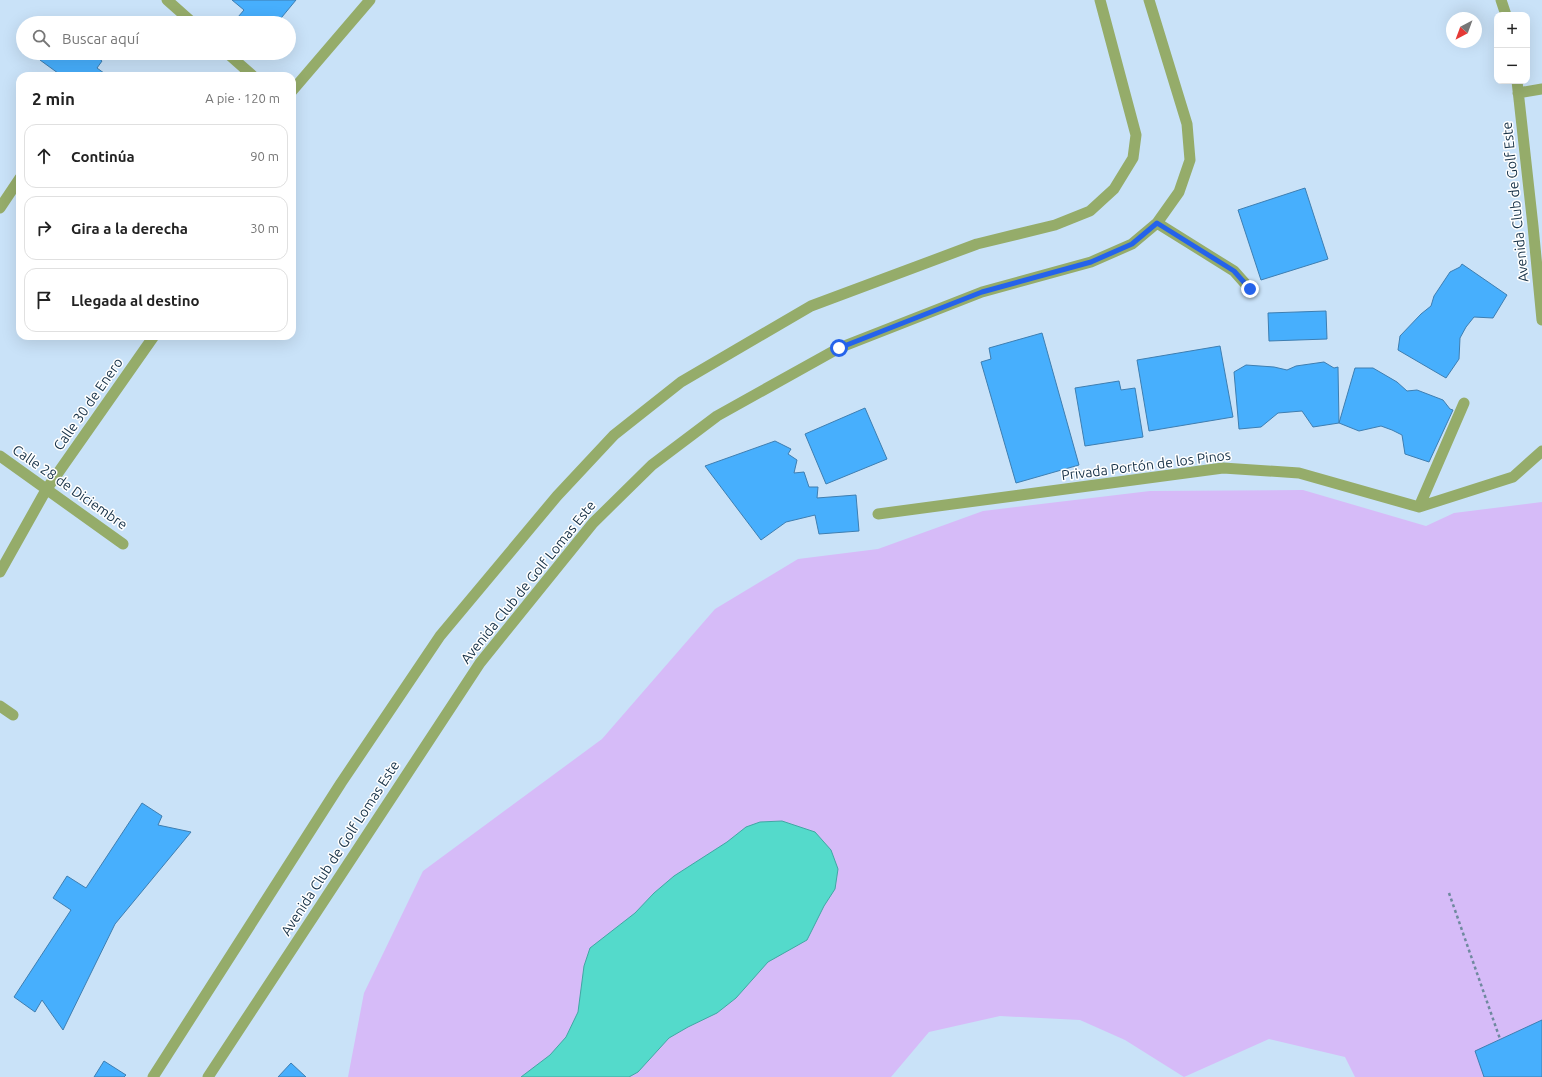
<!DOCTYPE html>
<html lang="es">
<meta charset="utf-8">
<style>
body{margin:0;font-family:Ubuntu,sans-serif;background:#f2f2f2;color:#222}
.controls{position:absolute;right:12px;top:12px;display:grid;overflow:hidden;border-radius:8px;box-shadow:0 4px 16px #0002}
.controls button{width:36px;height:36px;display:grid;place-items:center;padding:0;border:0;border-bottom:1px solid #e0e0e0;background:#fff;color:#222;font:20px sans-serif}
.compass{position:absolute;left:1446px;top:12px;width:36px;height:36px;border-radius:50%;background:#fff;box-shadow:0 4px 16px #0002;rotate:221deg}
.stop{position:absolute;width:12px;height:12px;margin:-9px;border:3px solid #2563eb;border-radius:50%;background:#fff}
.stop.end{background:#2563eb;border-color:#fff;box-shadow:0 1px 4px #0008}
.list{margin:0;padding:0;list-style:none}
h2{display:flex;justify-content:space-between;align-items:center;height:52px;margin:0;padding:0 16px;font-size:17px}
h2 small{font-size:13px;font-weight:400;color:#767676}
.list li{display:grid;grid-template-columns:26px 1fr auto;gap:12px;align-items:center;box-sizing:border-box;height:64px;margin:0 8px 8px;padding:0 8px;border:1px solid #e0e0e0;border-radius:12px}
.list b{display:block;font-size:15px;white-space:nowrap}
.list em{font-size:13px;font-style:normal;color:#767676}
.icon{flex:none;width:22px;height:22px;fill:none;stroke:currentColor;stroke-width:2;stroke-linecap:round;stroke-linejoin:round}
.map{position:relative;flex:none;width:1542px;height:1077px;overflow:hidden}
.search{position:absolute;background:#fff;box-shadow:0 4px 16px #0002;left:16px;top:16px;width:280px;height:44px;display:flex;align-items:center;gap:10px;box-sizing:border-box;padding:0 14px;border-radius:22px;color:#767676;font-size:15px}
.panel{position:absolute;background:#fff;box-shadow:0 4px 16px #0002;left:16px;top:72px;width:280px;height:268px;border-radius:12px}
.map>svg:first-child{display:block}
</style>
<div class="map">
<svg width="1542" height="1077" viewBox="0 0 1542 1077">
<rect width="100%" height="100%" fill="#c9e2f8"/>
<path fill="#d6bbf8" d="M 1303,490 L 1426,526 L 1454,513 L 1542,502 L 1542,1077 L 1355,1077 L 1345,1057 L 1269,1039 L 1184,1077 L 1125,1040 L 1080,1020 L 1000,1016 L 929,1032 L 891,1077 L 348,1077 L 364,993 L 423,871 L 602,739 L 715,609 L 798,559 L 878,549 L 983,511 L 1150,491 Z"/>
<path fill="#54dacb" stroke="#41a7a3" d="M 782,821 L 815,832 L 831,850 L 838,869 L 835,889 L 824,906 L 807,940 L 768,962 L 736,998 L 717,1013 L 688,1027 L 669,1038 L 638,1072 L 629,1077 L 521,1077 L 550,1055 L 566,1037 L 578,1012 L 584,966 L 590,948 L 635,913 L 654,893 L 674,876 L 727,842 L 746,827 L 760,822 Z"/>
<path fill="#47affd" stroke="#3e7eb1" d="M 232,0 L 296,0 L 277,23 L 245,23 L 238,17 L 244,10 Z
M 45,53 L 92,53 L 102,61 L 97,68 L 108,76 L 62,76 L 40,60 Z
M 1305,188 L 1328,259 L 1261,280 L 1238,210 Z
M 1462,264 L 1507,295 L 1493,318 L 1474,317 L 1466,327 L 1460,338 L 1459,359 L 1446,378 L 1398,350 L 1400,336 L 1421,314 L 1431,306 L 1434,296 L 1450,272 L 1460,267 Z
M 1326,311 L 1327,339 L 1269,341 L 1268,313 Z
M 1042,333 L 1079,465 L 1016,483 L 981,362 L 991,359 L 989,348 Z
M 1220,346 L 1233,417 L 1149,431 L 1137,360 Z
M 1324,362 L 1334,368 L 1338,367 L 1339,423 L 1313,427 L 1302,411 L 1278,413 L 1261,427 L 1239,429 L 1234,372 L 1246,365 L 1274,367 L 1287,370 L 1296,366 Z
M 1355,368 L 1373,368 L 1397,382 L 1407,391 L 1417,390 L 1443,400 L 1450,409 L 1453,410 L 1429,462 L 1405,454 L 1402,435 L 1392,430 L 1381,426 L 1359,431 L 1339,423 Z
M 1119,381 L 1121,390 L 1135,388 L 1143,437 L 1085,446 L 1075,388 Z
M 865,408 L 887,459 L 826,484 L 805,434 Z
M 775,441 L 791,449 L 788,454 L 797,460 L 794,473 L 804,472 L 809,487 L 818,487 L 817,498 L 856,495 L 859,531 L 819,534 L 815,515 L 786,522 L 761,540 L 705,466 Z
M 142,803 L 162,816 L 158,825 L 191,832 L 115,924 L 63,1030 L 42,1000 L 35,1012 L 14,997 L 71,910 L 53,898 L 67,876 L 86,888 Z
M 1542,1020 L 1542,1077 L 1484,1077 L 1475,1051 Z
M 104,1061 L 126,1075 L 124,1077 L 94,1077 Z
M 291,1063 L 306,1077 L 278,1077 Z"/>
<g fill="none" stroke-linecap="round" stroke-linejoin="round">
<path stroke="#6f899f" stroke-width="2.5" stroke-dasharray="3 3" stroke-linecap="butt" d="M 1449,893 L 1500,1039"/>
<path stroke="#95ac6a" stroke-width="11" d="M 167,0 L 193,23
M 1501,0 L 1506,15
M 227,53 L 253,76
M 1517,81 L 1533,226 L 1542,320
M 292,91 L 370,0
M 1518,93 L 1542,89
M 0,208 L 20,178
M 1157,223 L 1234,271 L 1250,289
M 0,456 L 123,544
M 1419,507 L 1464,403
M 878,514 L 1223,468 L 1299,473 L 1419,507 L 1513,477 L 1542,451
M 0,572 L 46,490 L 154,336
M 0,706 L 13,715
M 153,1077 L 341,783 L 440,636 L 557,496 L 614,435 L 681,382 L 811,306 L 977,244 L 1055,225 L 1090,211 L 1114,189 L 1133,158 L 1136,135 L 1100,0
M 208,1077 L 480,663 L 593,523 L 652,465 L 717,416 L 839,348 L 982,292 L 1091,262 L 1132,244 L 1157,223 L 1179,192 L 1190,160 L 1187,124 L 1149,0"/>
</g>
<g fill="none" stroke-linecap="round" stroke-linejoin="round">
<path stroke="#2563eb" stroke-width="5" d="M 839,348 L 982,292 L 1091,262 L 1132,244 L 1157,223 L 1234,271 L 1250,289"/>
</g>
<g text-anchor="middle" stroke-width="3" stroke-linejoin="round" paint-order="stroke">
<g font-size="14" fill="#163147" stroke="#fff">
<text transform="translate(1515 202) rotate(-96)" y="5">Avenida Club de Golf Este</text>
<text transform="translate(88 404) rotate(-55)" y="5">Calle 30 de Enero</text>
<text transform="translate(1146 465) rotate(-7)" y="5">Privada Portón de los Pinos</text>
<text transform="translate(70 487) rotate(35)" y="5">Calle 28 de Diciembre</text>
<text transform="translate(528 582) rotate(-51)" y="5">Avenida Club de Golf Lomas Este</text>
<text transform="translate(340 848) rotate(-57)" y="5">Avenida Club de Golf Lomas Este</text>
</g>
</g>
</svg>
<div class="controls">
<button>+</button>
<button>−</button>
</div>
<svg class="compass" viewBox="-18 -18 36 36"><path d="M0-13l5 13h-10z" fill="#e53935"/><path d="M0 13l5-13h-10z" fill="#767676"/></svg>
<div class="stop" style="left:839px;top:348px"></div>
<div class="stop end" style="left:1250px;top:289px"></div>
<div class="search"><svg class="icon" aria-label="search" viewBox="0 0 24 24"><circle cx="10" cy="10" r="6"/><path d="M15 15l6 6"/></svg>Buscar aquí</div>
<section class="panel">
<h2>2 min<small>A pie · 120 m</small></h2>
<ul class="list">
<li><svg class="icon" aria-label="ahead" viewBox="0 0 24 24"><path d="M12 20V5M6 11l6-6 6 6"/></svg><div><b>Continúa</b></div><em>90 m</em></li>
<li><svg class="icon" aria-label="right" viewBox="0 0 24 24"><path d="M7 20v-9h11M14 6l5 5-5 5"/></svg><div><b>Gira a la derecha</b></div><em>30 m</em></li>
<li><svg class="icon" aria-label="arrive" viewBox="0 0 24 24"><path d="M6 21V4h12l-3 4 3 4H6"/></svg><div><b>Llegada al destino</b></div></li>
</ul>
</section>
</div>
